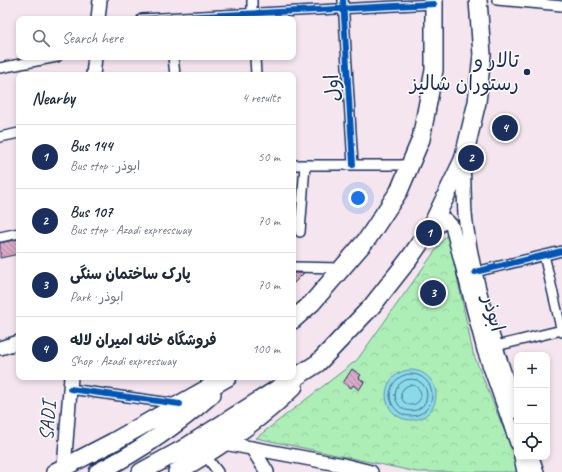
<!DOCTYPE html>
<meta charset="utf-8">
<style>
body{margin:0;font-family:Caveat,"Playpen Sans Arabic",sans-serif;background:#f6f6f7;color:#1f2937}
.controls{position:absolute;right:12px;bottom:12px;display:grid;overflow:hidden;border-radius:8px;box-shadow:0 2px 6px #0003}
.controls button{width:36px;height:36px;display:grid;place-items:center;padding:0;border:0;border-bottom:1px solid #e0e1e3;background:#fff;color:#1f2937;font:20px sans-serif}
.you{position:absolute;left:358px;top:198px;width:14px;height:14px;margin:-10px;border:3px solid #fff;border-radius:50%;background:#1a73e8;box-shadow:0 0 0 6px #1a73e833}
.badge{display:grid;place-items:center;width:26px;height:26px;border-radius:50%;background:#1b2f5e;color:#fff;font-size:13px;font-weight:700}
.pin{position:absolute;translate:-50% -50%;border:2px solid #fff;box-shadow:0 1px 4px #0006}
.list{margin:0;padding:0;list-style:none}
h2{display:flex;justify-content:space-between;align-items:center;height:52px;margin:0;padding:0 16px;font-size:17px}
h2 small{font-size:13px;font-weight:400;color:#747a83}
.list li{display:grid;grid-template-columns:26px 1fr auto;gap:12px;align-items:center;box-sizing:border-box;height:64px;padding:0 16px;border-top:1px solid #e0e1e3}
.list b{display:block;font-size:15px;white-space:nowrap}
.list p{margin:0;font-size:13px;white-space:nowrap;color:#747a83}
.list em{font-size:13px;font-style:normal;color:#747a83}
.icon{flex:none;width:22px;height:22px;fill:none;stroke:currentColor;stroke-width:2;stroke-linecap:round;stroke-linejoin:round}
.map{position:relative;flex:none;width:562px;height:472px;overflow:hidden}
.search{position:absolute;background:#fff;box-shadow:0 2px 6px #0003;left:16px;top:16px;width:280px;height:44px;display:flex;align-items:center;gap:10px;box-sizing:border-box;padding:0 14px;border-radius:8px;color:#747a83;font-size:15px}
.panel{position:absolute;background:#fff;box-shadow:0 2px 6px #0003;left:16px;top:72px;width:280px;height:308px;border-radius:8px}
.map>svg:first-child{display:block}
</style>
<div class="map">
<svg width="562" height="472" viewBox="0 0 562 472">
<defs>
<pattern id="forest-crowns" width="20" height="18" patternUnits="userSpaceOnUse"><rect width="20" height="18" fill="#adeeb7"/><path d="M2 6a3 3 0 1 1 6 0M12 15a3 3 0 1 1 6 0" fill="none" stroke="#94cca0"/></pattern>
<pattern id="building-back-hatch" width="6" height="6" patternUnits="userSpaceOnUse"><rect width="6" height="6" fill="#dba9c6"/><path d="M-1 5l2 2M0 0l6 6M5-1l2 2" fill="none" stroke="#b18aa4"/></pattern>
</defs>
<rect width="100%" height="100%" fill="#f4e5ee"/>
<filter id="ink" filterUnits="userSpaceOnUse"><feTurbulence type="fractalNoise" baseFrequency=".025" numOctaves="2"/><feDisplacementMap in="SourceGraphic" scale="8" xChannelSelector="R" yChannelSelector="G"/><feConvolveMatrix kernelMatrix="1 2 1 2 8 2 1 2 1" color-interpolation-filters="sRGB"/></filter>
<g filter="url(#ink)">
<path fill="url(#forest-crowns)" stroke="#648e8a" d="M 448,233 L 473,353 L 521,472 L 417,472 L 256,438 L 357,360 Z"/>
<path fill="#8bdae9" stroke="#5e96b1" d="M386 395a25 25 0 1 1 50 0a25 25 0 1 1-50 0Z"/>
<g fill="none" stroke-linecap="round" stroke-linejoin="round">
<path stroke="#487396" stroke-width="1" d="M390 395a21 21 0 1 1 42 0a21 21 0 1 1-42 0Z
M395 395a16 16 0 1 1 32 0a16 16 0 1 1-32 0Z
M401 395a10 10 0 1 1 20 0a10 10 0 1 1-20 0Z"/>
</g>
<path fill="url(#building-back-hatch)" stroke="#1b2f5e" d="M 19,239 L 19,254 L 0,258 L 0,243 Z
M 293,273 L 304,273 L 293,284 Z
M 352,369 L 361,375 L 359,378 L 364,382 L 359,390 L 353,385 L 351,388 L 343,383 Z"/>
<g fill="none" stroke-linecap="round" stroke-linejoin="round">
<g stroke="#1b2f5e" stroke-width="12">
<path id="street" d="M 252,0 L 252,19
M 343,0 L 353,165
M 497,0 L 562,6
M 142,19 L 434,4
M 173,57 L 175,75
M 255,57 L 256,75
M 0,68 L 57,57
M 0,137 L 19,133
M 293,165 L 411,165
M 300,232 L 305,165
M 0,237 L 19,233
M 544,255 L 562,332
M 293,267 L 342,268
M 475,272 L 562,251
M 496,346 L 562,330
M 70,389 L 178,404
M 205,455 L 218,472"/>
</g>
<g stroke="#1b2f5e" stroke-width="16">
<path id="secondary" d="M 98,19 L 100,0
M 93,75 L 95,57
M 463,162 C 464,179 464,197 465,214 C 472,281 496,347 517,411
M 430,233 L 446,220 L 452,226 L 484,350 L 517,443
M 0,348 L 19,342
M 224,443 L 343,465 L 371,472
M 252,448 L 267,472
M 521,457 L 524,472
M 532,457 L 537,472
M 64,468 L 71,377"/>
</g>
<g stroke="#1b2f5e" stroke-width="20">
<path id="highway" d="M 293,320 L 312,303 L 368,238 L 399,191 L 421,139 L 434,70 L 434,0
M 55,472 L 113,442 L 228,377
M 98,472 C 140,451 177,425 212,394
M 141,472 L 183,449 L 318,363 L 372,306 L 409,259 L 431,227 L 463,160 L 477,102 L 482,55 L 478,0
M 177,472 C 217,448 261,420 294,386"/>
</g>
<use href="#street" stroke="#fff" stroke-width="9"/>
<use href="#secondary" stroke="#fff" stroke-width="13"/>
<use href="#highway" stroke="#fff" stroke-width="17"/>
<g stroke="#fff" stroke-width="8">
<path id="cycleway" d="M 343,0 L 353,165
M 142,19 L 434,4
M 475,272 L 562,251
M 70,389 L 180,404"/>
</g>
<use href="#cycleway" stroke="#0057b8" stroke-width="6"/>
</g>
</g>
<circle fill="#1b2f5e" stroke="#fff" stroke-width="1.5" cx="527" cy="72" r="4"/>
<g text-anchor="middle" stroke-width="3" stroke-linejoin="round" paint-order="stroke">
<g font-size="20" fill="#1b2f5e" stroke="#fff" text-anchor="end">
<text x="519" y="67">تالار و<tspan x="519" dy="23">رستوران شالیز</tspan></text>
</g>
<g font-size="20" fill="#1b2f5e" stroke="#fff">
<text transform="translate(332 88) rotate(-94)" y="7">اول</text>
<text transform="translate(494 313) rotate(75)" y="7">ابوذر</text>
<text transform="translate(47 421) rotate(-86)" y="7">SADI</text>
</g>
</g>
</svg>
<div class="controls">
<button>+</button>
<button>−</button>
<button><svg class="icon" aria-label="locate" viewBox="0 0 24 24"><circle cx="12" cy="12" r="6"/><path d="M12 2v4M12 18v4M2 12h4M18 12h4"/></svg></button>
</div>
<div class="you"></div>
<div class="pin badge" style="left:429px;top:233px">1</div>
<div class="pin badge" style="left:471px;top:158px">2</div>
<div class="pin badge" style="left:433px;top:293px">3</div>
<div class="pin badge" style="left:505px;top:128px">4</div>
<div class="search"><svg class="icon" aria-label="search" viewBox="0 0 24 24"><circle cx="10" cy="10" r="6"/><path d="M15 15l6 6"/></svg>Search here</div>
<section class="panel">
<h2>Nearby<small>4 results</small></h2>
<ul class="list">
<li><span class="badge">1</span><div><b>Bus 144</b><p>Bus stop · ابوذر</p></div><em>50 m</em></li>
<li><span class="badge">2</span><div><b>Bus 107</b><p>Bus stop · Azadi expressway</p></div><em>70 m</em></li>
<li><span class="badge">3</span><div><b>پارک ساختمان سنگی</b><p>Park · ابوذر</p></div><em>70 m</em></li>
<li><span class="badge">4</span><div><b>فروشگاه خانه امیران لاله</b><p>Shop · Azadi expressway</p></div><em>100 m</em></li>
</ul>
</section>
</div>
